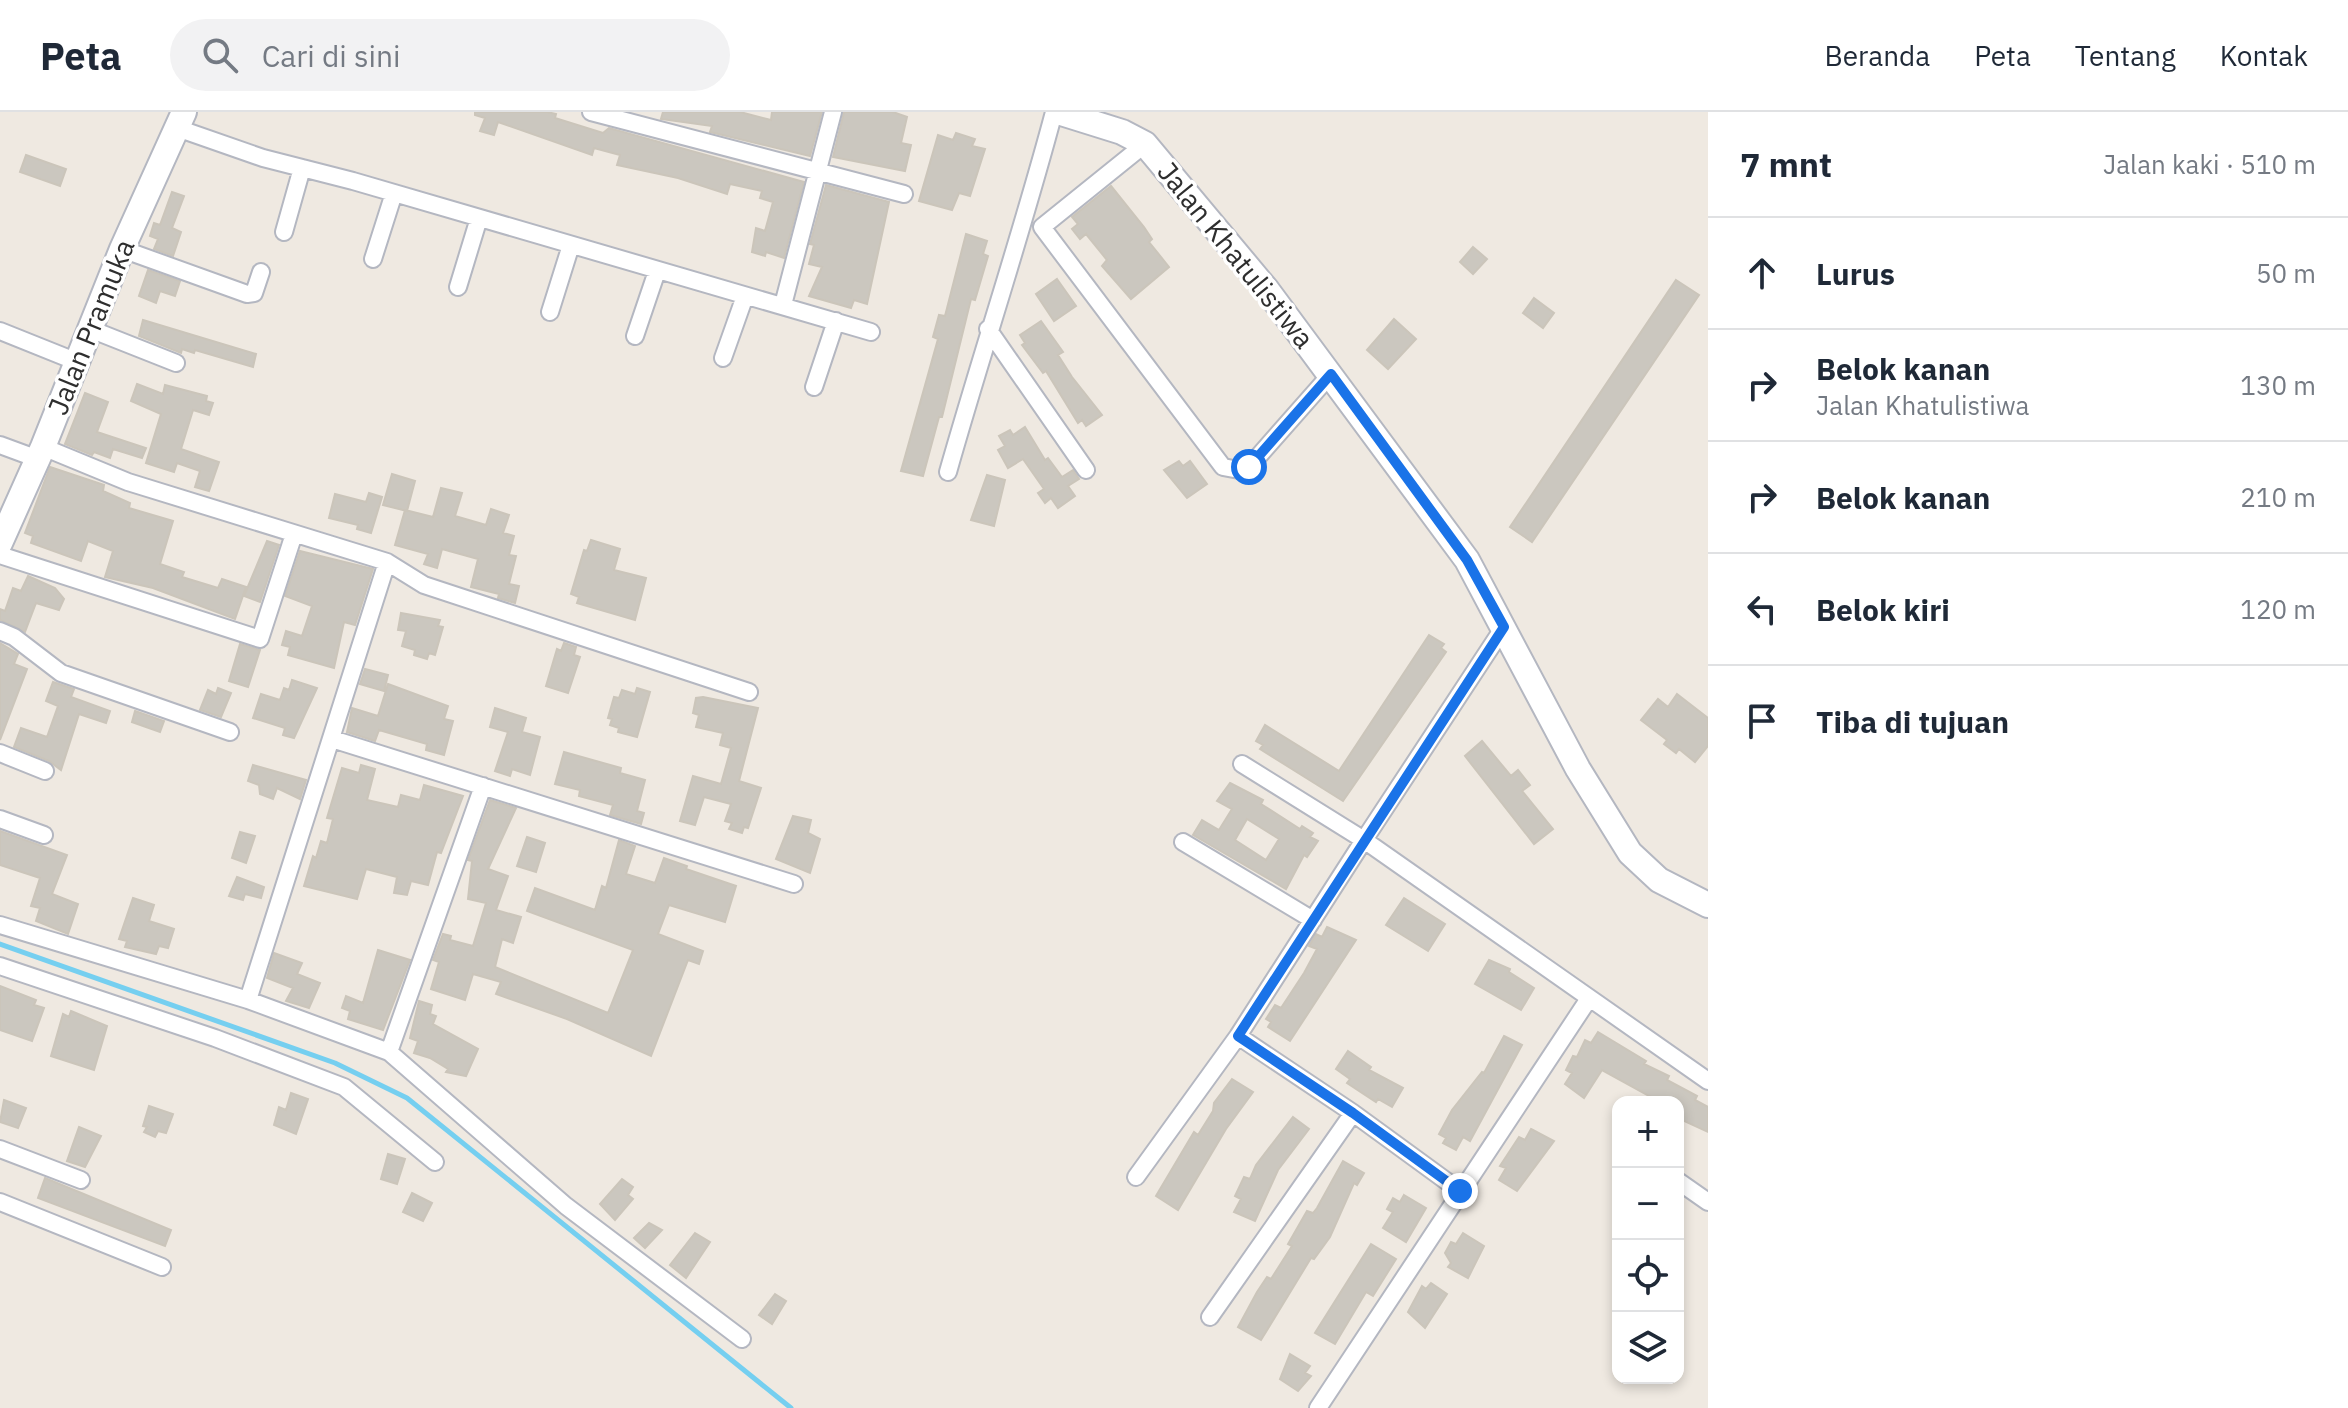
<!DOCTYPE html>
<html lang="id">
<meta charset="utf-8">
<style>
body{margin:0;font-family:"IBM Plex Sans",sans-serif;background:#f2f2f3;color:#1f2937}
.controls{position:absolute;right:24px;bottom:24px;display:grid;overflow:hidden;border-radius:16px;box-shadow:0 4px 12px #0003}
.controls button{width:72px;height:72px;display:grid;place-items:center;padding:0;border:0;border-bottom:2px solid #e0e1e3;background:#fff;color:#1f2937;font:40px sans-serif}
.stop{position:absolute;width:24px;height:24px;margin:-18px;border:6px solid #1a73e8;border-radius:50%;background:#fff}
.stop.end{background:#1a73e8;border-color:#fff;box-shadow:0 2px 8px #0008}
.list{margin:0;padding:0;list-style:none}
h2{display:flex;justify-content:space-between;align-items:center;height:104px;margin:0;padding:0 32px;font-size:34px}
h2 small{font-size:26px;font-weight:400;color:#747a83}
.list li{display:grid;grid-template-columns:52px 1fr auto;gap:24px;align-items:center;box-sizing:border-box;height:112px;padding:0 32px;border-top:2px solid #e0e1e3}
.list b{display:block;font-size:30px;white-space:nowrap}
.list p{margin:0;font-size:26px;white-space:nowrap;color:#747a83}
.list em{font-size:26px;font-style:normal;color:#747a83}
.icon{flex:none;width:44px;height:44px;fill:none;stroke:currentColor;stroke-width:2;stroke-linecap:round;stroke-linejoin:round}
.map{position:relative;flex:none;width:1708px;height:1296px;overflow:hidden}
header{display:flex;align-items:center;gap:48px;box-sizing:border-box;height:112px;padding:0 40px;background:#fff;border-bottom:2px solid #e0e1e3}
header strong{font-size:38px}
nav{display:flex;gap:44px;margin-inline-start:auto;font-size:28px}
.search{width:560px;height:72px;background:#f2f2f3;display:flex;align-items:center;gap:20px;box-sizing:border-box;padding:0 28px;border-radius:44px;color:#747a83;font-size:30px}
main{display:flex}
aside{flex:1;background:#fff}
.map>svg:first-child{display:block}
</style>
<header>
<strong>Peta</strong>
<div class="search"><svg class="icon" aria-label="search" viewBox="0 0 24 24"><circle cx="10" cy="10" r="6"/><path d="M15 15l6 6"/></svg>Cari di sini</div>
<nav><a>Beranda</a><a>Peta</a><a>Tentang</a><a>Kontak</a></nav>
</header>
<main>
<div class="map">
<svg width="1708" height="1296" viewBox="0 0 1708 1296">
<rect width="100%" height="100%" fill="#efe9e1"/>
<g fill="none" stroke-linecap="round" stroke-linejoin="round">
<path stroke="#75cff0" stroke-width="5" d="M 0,832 L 335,951 L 407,986 L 791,1296"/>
</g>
<path fill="#cbc7bf" stroke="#cbc5ba" stroke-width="2" fill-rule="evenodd" d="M 475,0 L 547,0 L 556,2 L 555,6 L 603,21 L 609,16 L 804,70 L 784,146 L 766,140 L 765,144 L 752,140 L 756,116 L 765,119 L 773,90 L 760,86 L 762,79 L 730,72 L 727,82 L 678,66 L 617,53 L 620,43 L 594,36 L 592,43 L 498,10 L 494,23 L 480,19 L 485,6 L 475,3 Z
M 663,0 L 740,0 L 771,8 L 772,0 L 822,0 L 810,44 L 710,20 L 712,14 L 661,7 Z
M 844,0 L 893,0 L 907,5 L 901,31 L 911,33 L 905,59 L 833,45 Z
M 956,21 L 975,27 L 972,34 L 985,37 L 970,84 L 959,81 L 952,98 L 919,89 L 938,23 L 953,28 Z
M 26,43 L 66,57 L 60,74 L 20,60 Z
M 826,73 L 889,90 L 867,192 L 854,188 L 851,196 L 809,184 L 822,155 L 809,152 L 814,133 L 810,132 Z
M 1111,74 L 1144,115 L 1152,127 L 1149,130 L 1169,155 L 1131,187 L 1102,154 L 1107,148 L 1086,122 L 1080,127 L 1072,117 L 1078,112 L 1072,105 Z
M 172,80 L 184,84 L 172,116 L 181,120 L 173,144 L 154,137 L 158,127 L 150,124 L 154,111 L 160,113 Z
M 966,122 L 987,129 L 983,142 L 988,144 L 975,188 L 971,187 L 942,305 L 939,305 L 923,364 L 901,359 L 938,227 L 933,225 L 939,203 L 945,204 Z
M 1473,135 L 1487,147 L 1473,162 L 1460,150 Z
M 148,158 L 180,169 L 175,184 L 160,179 L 156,191 L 139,184 Z
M 1057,167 L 1076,194 L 1054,209 L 1036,182 Z
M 1676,168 L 1699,183 L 1532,430 L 1510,415 Z
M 1534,186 L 1554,201 L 1543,216 L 1523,201 Z
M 1394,207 L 1416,227 L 1388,257 L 1367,238 Z
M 143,208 L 256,242 L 253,255 L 195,238 L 194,241 L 182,237 L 181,241 L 139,224 Z
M 1041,209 L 1063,240 L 1058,243 L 1072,265 L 1102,303 L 1086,314 L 1082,308 L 1078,311 L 1046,259 L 1043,261 L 1022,233 L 1025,231 L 1020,223 Z
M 137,272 L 163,282 L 165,273 L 207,284 L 206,289 L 213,291 L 209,303 L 193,298 L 181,337 L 219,350 L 209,379 L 195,375 L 200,359 L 177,351 L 174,360 L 146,351 L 161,302 L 131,289 Z
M 85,281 L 108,290 L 97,320 L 146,336 L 142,346 L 113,337 L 110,346 L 94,340 L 92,343 L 65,332 Z
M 1025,315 L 1045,348 L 1048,346 L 1062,365 L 1073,358 L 1079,367 L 1068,374 L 1075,384 L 1058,396 L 1051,386 L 1045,391 L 1038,381 L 1044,377 L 1023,347 L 1008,356 L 998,338 L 1005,334 L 999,324 L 1010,318 L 1013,323 Z
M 1179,349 L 1183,354 L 1190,349 L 1207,372 L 1187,386 L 1164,358 Z
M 50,355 L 104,373 L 103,379 L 130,391 L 129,396 L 173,409 L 160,452 L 184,460 L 182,465 L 218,476 L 222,467 L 246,475 L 235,507 L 153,476 L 105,465 L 113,439 L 88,429 L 81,449 L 31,431 L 33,424 L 25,421 Z
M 392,362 L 415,369 L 407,399 L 383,393 Z
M 987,363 L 1005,368 L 994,414 L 971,408 Z
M 441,376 L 462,381 L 455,404 L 486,413 L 491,397 L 509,403 L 503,421 L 514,424 L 509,443 L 516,444 L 509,472 L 519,474 L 515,491 L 498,486 L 499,482 L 471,475 L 478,447 L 442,437 L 437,456 L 424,452 L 428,442 L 395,433 L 405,398 L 433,405 Z
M 369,381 L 382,385 L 371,421 L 357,417 L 358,413 L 329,406 L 335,382 L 366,390 Z
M 591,428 L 620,437 L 614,458 L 646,466 L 635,508 L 577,491 L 579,485 L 571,482 L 584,438 L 587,439 Z
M 267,429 L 279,433 L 260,490 L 244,484 Z
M 300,439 L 373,457 L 355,513 L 344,510 L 334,556 L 288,543 L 290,535 L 282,533 L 286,519 L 302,524 L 312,494 L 285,484 Z
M 28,464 L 55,476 L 64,487 L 59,498 L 36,491 L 25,520 L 0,508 L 0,497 L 5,499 L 13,476 L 21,479 Z
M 401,501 L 440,508 L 438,514 L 443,515 L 435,543 L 429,541 L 427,547 L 414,543 L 415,538 L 402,534 L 406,519 L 398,518 Z
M 1429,523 L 1444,532 L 1441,536 L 1446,540 L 1343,689 L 1260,637 L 1263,633 L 1256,629 L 1265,613 L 1339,659 Z
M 0,531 L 18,542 L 14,552 L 27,557 L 0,628 Z
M 564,531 L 576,535 L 574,543 L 580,545 L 568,581 L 546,574 L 557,537 L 561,539 Z
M 240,532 L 260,538 L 248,575 L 229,569 Z
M 365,557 L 388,563 L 384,579 L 360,572 Z
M 292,568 L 317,576 L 294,626 L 283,623 L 285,616 L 253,606 L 261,582 L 280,588 L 284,576 L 289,578 Z
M 53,570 L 74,577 L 71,585 L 110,599 L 106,611 L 79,602 L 61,658 L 49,649 L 14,635 L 21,616 L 47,625 L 58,594 L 46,589 Z
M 388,572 L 448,594 L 444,607 L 453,609 L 444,643 L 426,638 L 427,632 L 379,618 L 375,629 L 347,620 L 352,596 L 378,604 Z
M 218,576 L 231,581 L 221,605 L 200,598 L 208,578 L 216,582 Z
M 637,576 L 650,580 L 637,625 L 618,620 L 619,616 L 610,613 L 612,607 L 608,606 L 614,585 L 619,586 L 622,578 L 635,582 Z
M 1677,582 L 1708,606 L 1708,634 L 1695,650 L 1679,637 L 1676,641 L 1664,632 L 1667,628 L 1641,608 L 1658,587 L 1668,595 Z
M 703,585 L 758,596 L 739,669 L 761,676 L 748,716 L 744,715 L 742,721 L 729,717 L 732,711 L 725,709 L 731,692 L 704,685 L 695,713 L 680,709 L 693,664 L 721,672 L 731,636 L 720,633 L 723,621 L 696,615 L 699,603 L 693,601 L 696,586 Z
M 495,596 L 526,606 L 522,620 L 540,625 L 530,663 L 512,657 L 510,664 L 495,659 L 508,620 L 490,615 Z
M 135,599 L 164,609 L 160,620 L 132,610 Z
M 1482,629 L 1511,664 L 1518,658 L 1530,673 L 1522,679 L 1553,717 L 1534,732 L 1465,644 Z
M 564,640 L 621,656 L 620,661 L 645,668 L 637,699 L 644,701 L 641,712 L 610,703 L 613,693 L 579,684 L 580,678 L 555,672 Z
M 253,653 L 306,668 L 300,687 L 277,676 L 273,687 L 260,682 L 259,673 L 248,669 Z
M 361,653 L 375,657 L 367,688 L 398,695 L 401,683 L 420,688 L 424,673 L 463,684 L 441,741 L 437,740 L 428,773 L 411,769 L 407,783 L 394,781 L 397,765 L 366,757 L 357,787 L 304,774 L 313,744 L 316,746 L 321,729 L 327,731 L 333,707 L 327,706 L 342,656 L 359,661 Z
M 1230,671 L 1263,688 L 1261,692 L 1300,717 L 1302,714 L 1313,721 L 1310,725 L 1318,729 L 1307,745 L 1304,743 L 1286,777 L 1193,723 L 1202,708 L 1219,718 L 1232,697 L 1217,689 ZM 1247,707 L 1279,727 L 1266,748 L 1235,728 Z
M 490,688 L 516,696 L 488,757 L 508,764 L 496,798 L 521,805 L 513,831 L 502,827 L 495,855 L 608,901 L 633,838 L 527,799 L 535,776 L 595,798 L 602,774 L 606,776 L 619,728 L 635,734 L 626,762 L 655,771 L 664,746 L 687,754 L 686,757 L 736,774 L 725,810 L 669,793 L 658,822 L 703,839 L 699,852 L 688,848 L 651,944 L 567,907 L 496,882 L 501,870 L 473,862 L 465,888 L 431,877 L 439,850 L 433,848 L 443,822 L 451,824 L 450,828 L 473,834 L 486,791 L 468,787 L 472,749 L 468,748 Z
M 793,704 L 811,708 L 808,721 L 820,727 L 810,761 L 776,747 Z
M 0,719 L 67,743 L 52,782 L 78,792 L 68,822 L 36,809 L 40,796 L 31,794 L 40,766 L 0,753 Z
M 240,720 L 255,724 L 246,751 L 232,746 Z
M 527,725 L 545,731 L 536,760 L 517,754 Z
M 237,765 L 264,775 L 261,786 L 245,782 L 243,788 L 229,784 Z
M 133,786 L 154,793 L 149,809 L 174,817 L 168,836 L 159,834 L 156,842 L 125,835 L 127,829 L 119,827 Z
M 1404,786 L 1445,812 L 1428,839 L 1386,813 Z
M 1327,815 L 1356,828 L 1290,929 L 1268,915 L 1271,910 L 1266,907 L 1275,893 L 1281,896 L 1304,861 L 1317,837 L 1309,834 L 1316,822 L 1322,825 Z
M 378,838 L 410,848 L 383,918 L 348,907 L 350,899 L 342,896 L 346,884 L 363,891 Z
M 274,841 L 302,851 L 297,862 L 320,871 L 309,896 L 286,889 L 293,876 L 267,866 Z
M 1489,848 L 1510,857 L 1509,860 L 1534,876 L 1521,898 L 1475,872 Z
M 0,874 L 36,888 L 34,893 L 44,896 L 32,929 L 0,918 Z
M 419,889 L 432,893 L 430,902 L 436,904 L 433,912 L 478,937 L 466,964 L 446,960 L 448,957 L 430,946 L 414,941 L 418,929 L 410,926 Z
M 71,899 L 107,914 L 94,958 L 51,944 L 63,902 L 69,905 Z
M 1598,920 L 1646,949 L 1644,952 L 1669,964 L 1667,968 L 1697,984 L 1695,988 L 1708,995 L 1708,1020 L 1678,1006 L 1678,990 L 1660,990 L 1602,958 L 1584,986 L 1565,972 L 1572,961 L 1566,958 L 1573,944 L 1577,945 L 1585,928 L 1591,931 Z
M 1504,924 L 1522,933 L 1470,1029 L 1463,1025 L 1456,1038 L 1443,1031 L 1446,1026 L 1439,1022 L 1452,998 L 1482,960 L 1484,961 Z
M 1348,939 L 1371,955 L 1369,958 L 1403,976 L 1392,995 L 1378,987 L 1376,990 L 1347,971 L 1350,967 L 1336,957 Z
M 1232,967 L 1253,980 L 1226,1017 L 1178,1098 L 1156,1084 L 1194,1020 L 1198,1023 L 1213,999 L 1214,991 Z
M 291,981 L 308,987 L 296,1022 L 274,1013 L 279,995 L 286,998 Z
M 4,988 L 26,996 L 18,1016 L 0,1010 Z
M 149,994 L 173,1002 L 166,1021 L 158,1019 L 155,1025 L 144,1020 L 147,1015 L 143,1014 Z
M 1293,1005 L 1309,1017 L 1278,1058 L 1255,1109 L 1234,1100 L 1241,1087 L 1235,1084 L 1244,1065 L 1250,1067 L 1256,1053 Z
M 79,1015 L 101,1024 L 85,1055 L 67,1049 Z
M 1531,1017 L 1554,1029 L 1517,1079 L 1499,1068 L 1506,1056 L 1500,1054 L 1519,1025 L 1525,1028 Z
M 388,1042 L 405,1047 L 397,1072 L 381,1067 Z
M 1343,1049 L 1364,1061 L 1357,1073 L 1354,1071 L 1330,1125 L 1314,1147 L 1311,1146 L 1261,1228 L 1238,1215 L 1257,1180 L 1267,1165 L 1271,1167 L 1292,1134 L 1288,1132 L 1307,1099 L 1313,1101 L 1317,1096 Z
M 45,1066 L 171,1118 L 165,1134 L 38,1086 Z
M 622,1067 L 633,1075 L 628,1083 L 633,1087 L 615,1108 L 600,1092 Z
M 412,1081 L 432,1091 L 423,1109 L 403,1100 Z
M 1404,1083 L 1426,1096 L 1406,1130 L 1383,1116 L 1393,1100 L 1387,1097 L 1393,1086 L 1400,1090 Z
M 649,1111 L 662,1118 L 645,1136 L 634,1126 Z
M 695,1121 L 710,1130 L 686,1166 L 670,1153 Z
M 1463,1121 L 1484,1134 L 1468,1166 L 1448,1155 L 1451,1151 L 1445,1141 L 1451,1130 L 1456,1132 Z
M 1371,1132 L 1396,1147 L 1373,1184 L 1366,1180 L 1335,1232 L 1315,1221 Z
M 1431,1171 L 1447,1182 L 1425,1216 L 1408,1200 L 1422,1174 L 1426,1177 Z
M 775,1182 L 786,1189 L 772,1212 L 759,1203 Z
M 1290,1242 L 1310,1254 L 1305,1261 L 1311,1264 L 1298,1279 L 1280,1267 Z"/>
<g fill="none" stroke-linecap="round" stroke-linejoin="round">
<g stroke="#b4b7c1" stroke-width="20">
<path id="street" d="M 591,0 L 904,82
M 177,16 L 263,46 L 353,69 L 871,220
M 1145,32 L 1042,115 L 1223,355 L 1239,358 L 1249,355 L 1331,262
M 284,120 L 302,56
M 122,137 L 247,182 L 254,181 L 261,160
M 373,147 L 394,81
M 458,175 L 479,106
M 783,193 L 833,0
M 550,200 L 571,133
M 90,217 L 176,251
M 988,217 L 1086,358
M 0,219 L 75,249
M 635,224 L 657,159
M 723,246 L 745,184
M 814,275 L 836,209
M 0,333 L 38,347
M 43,335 L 128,370 L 387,450 L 424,473 L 749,580
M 948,360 C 982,240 1022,121 1054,0
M 0,443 L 260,527 L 294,422
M 1504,515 L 1364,728 L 1708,969
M 0,519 L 14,525 L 61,561 L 230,620
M 332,627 L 794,772
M 0,641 L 45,659
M 0,707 L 44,723
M 1183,730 L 1313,808
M 0,813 L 248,888 L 389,940 L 566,1094 L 742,1227
M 0,854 L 215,926 L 344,975 L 435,1050
M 248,888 L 387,450
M 1238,924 L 1353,1001 L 1460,1079
M 389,940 L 483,674
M 0,1037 L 81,1068
M 1136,1065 L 1238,924 L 1364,728 L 1242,652
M 1678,1069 L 1708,1090
M 0,1090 L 162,1155
M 1210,1205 L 1353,1001
M 1318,1296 L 1588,888"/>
</g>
<g stroke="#b4b7c1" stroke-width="28">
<path id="secondary" d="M 1058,0 L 1122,20 L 1145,32 L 1267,178 L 1467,448 L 1578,657 L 1630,741 L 1659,768 L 1708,793
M 0,431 L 43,335 L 122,137 L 184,0"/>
</g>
<use href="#street" stroke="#fff" stroke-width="16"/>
<use href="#secondary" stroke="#fff" stroke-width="24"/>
</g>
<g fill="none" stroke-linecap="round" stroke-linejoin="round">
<path stroke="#1a73e8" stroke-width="10" d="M 1249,355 L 1331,262 L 1467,448 L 1504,515 L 1238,924 L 1353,1001 L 1460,1079"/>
</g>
<g text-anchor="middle" stroke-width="7" stroke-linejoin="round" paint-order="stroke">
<g font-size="28" fill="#2e2e2e" stroke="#fff">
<text transform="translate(1236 143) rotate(51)" y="10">Jalan Khatulistiwa</text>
<text transform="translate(91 215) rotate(-68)" y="10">Jalan Pramuka</text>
</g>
</g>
</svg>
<div class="controls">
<button>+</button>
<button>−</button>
<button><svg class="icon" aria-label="locate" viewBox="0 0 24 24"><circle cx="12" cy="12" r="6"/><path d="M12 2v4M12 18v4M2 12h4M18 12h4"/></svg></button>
<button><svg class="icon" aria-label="layers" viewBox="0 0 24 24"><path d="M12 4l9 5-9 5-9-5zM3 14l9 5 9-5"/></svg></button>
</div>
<div class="stop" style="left:1249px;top:355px"></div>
<div class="stop end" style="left:1460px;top:1079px"></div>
</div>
<aside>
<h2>7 mnt<small>Jalan kaki · 510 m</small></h2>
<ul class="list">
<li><svg class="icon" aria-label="ahead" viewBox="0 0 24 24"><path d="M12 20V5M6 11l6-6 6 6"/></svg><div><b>Lurus</b></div><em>50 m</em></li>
<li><svg class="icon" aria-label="right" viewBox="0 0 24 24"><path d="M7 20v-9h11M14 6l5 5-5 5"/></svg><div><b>Belok kanan</b><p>Jalan Khatulistiwa</p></div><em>130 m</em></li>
<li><svg class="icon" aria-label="right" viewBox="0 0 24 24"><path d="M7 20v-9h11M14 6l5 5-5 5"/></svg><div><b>Belok kanan</b></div><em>210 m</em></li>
<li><svg class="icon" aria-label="left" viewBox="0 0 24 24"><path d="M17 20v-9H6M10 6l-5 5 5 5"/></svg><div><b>Belok kiri</b></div><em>120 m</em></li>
<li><svg class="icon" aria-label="arrive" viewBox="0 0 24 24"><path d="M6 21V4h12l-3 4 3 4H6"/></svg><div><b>Tiba di tujuan</b></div></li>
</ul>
</aside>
</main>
